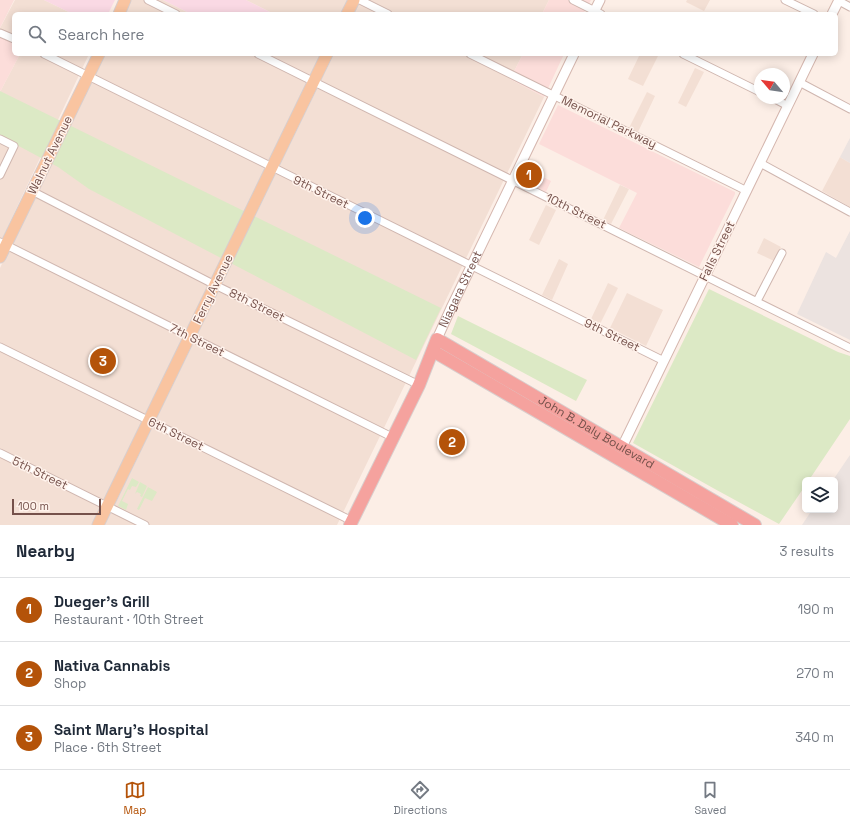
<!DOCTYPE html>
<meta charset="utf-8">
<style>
body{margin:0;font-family:"Space Grotesk",sans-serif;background:#f6f6f7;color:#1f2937}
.controls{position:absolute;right:12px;bottom:12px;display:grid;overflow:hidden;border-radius:6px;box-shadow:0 2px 10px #0003}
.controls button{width:36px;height:36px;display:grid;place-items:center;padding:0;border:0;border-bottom:1px solid #e0e1e3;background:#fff;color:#1f2937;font:20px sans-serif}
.compass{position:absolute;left:754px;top:68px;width:36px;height:36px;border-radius:50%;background:#fff;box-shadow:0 2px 10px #0003;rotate:299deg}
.scale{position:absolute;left:12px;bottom:10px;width:89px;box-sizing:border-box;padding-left:4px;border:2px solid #75514b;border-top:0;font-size:11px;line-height:14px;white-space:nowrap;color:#75514b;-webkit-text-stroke:3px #fff3ec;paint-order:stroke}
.you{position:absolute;left:365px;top:218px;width:14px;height:14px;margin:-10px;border:3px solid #fff;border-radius:50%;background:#1a73e8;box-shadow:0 0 0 6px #1a73e833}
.badge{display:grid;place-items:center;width:26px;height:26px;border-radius:50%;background:#b45309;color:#fff;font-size:13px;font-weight:700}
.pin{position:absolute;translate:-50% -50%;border:2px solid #fff;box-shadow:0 1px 4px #0006}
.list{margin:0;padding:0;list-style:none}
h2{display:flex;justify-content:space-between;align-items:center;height:52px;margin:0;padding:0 16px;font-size:17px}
h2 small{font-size:13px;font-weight:400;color:#747a83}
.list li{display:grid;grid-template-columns:26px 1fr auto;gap:12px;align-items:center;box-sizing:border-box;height:64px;padding:0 16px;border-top:1px solid #e0e1e3}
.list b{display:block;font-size:15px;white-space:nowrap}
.list p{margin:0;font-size:13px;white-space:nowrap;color:#747a83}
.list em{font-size:13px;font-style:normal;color:#747a83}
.icon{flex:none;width:22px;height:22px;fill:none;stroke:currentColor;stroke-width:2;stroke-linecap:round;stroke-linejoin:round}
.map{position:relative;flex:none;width:850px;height:525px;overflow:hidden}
.search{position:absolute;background:#fff;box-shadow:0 2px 10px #0003;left:12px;right:12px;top:12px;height:44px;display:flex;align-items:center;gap:10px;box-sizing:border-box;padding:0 14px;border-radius:6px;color:#747a83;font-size:15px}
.sheet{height:244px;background:#fff}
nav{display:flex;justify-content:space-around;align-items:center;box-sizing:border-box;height:56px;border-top:1px solid #e0e1e3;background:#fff;font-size:11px;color:#747a83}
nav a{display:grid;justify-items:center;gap:2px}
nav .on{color:#b45309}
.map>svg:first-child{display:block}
</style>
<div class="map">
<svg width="850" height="525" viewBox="0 0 850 525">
<rect width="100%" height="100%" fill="#fceee6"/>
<path fill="#f3dfd4" d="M 15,0 L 44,0 L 73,14 L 14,14 L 14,37 L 0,30 L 0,28 Z
M 129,0 L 163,0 L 191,14 L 122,14 Z
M 246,0 L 348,0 L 341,14 L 274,14 Z
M 360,0 L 549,0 L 542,14 L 353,14 Z
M 687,0 L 710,0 L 704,11 L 686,2 Z
M 20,54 L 89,54 L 0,243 L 0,92 Z
M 103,54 L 322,54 L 92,525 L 0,525 L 0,268 Z
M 334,54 L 523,54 L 510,79 L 544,97 L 337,525 L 105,525 Z
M 640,54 L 659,54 L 643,86 L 628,79 Z
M 695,68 L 704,72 L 686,107 L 678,103 Z
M 647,92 L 655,96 L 638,132 L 629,128 Z
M 840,157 L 850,163 L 850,207 L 822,191 Z
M 620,185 L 629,189 L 611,224 L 603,220 Z
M 546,205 L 556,210 L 539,245 L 529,240 Z
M 764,238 L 781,247 L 774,261 L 757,253 Z
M 559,259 L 568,264 L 552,300 L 542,295 Z
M 608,283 L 618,288 L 600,324 L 591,319 Z
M 627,293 L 663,310 L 646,346 L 610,328 Z"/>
<path fill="#fcddda" d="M 0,0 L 14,0 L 0,28 Z
M 549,0 L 591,0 L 583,14 L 542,14 Z
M 0,30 L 14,37 L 14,54 L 20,54 L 0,92 Z
M 523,54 L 564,54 L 544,97 L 510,79 Z
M 558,105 L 735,192 L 735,194 L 699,267 L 619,228 L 637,193 L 539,144 Z
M 527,169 L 551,181 L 546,192 L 525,182 L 523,176 Z"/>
<path fill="#ece3e0" d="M 850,138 L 850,163 L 840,157 Z
M 850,231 L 850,340 L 797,314 L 826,252 L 836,258 Z
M 850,455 L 850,525 L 802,525 L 812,510 L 835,510 L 835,480 L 833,480 Z"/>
<path fill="#fad9e4" d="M 44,0 L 115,0 L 108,14 L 73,14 Z
M 163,0 L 246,0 L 274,14 L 191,14 Z"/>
<path fill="#dce9c5" d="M 0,91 L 441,308 L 416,360 L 89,189 L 58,167 L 0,136 Z
M 709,289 L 838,352 L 850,356 L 850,419 L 809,480 L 805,480 L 805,486 L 779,524 L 713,488 L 633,443 Z
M 458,316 L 587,380 L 576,401 L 451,334 Z
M 132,478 L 139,482 L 136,487 L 132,486 L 130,490 L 128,489 L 122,501 L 128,504 L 126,510 L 118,506 Z
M 140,482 L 147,486 L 142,497 L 140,496 L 141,494 L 137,492 L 135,494 Z
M 148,487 L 157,492 L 152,501 L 145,498 L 139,510 L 137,509 Z"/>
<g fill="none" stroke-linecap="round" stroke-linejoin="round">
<g stroke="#cfb6af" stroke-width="9">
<path id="street" d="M 148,0 L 176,14
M 360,0 L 388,14
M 573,0 L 601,14
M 785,0 L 814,14
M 839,1 L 850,7
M 0,33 L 14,39
M 44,54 L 664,361
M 258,54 L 850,348
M 470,54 L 747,191
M 683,54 L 760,92
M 799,82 L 850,109
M 773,98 L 788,106
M 0,139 L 14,146 L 0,175
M 760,163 L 850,212
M 32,191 L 215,285 L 419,385
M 0,242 L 394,438
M 757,301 L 782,253
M 0,347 L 352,521
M 0,453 L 145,525"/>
</g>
<g stroke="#d5b7af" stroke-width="11">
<g id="secondary">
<path d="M 593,14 L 600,0"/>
<path d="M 832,14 L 839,0"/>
<path id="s1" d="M 437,339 L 451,308 L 574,54"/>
<path d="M 622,447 L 813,54"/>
</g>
</g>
<g stroke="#d8cecd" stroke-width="13">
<path id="primary" d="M 119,14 L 125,0
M 347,14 L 354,0
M 0,257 L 99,54
M 98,525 L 327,54"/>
</g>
<g stroke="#d8cecd" stroke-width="14">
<g id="highway">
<path d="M 433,351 L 732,525"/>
<path id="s2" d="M 350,525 L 419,385 L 437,339 L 755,525"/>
</g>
</g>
<use href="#street" stroke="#fff" stroke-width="7"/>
<use href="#secondary" stroke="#fff" stroke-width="9"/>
<use href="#primary" stroke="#f9c4a0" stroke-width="11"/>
<use href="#highway" stroke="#f5a29e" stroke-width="12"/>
</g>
<g text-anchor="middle" stroke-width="3" stroke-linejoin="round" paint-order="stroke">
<g font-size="12" fill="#75514b" stroke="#fff3ec">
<text transform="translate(609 122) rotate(26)" y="4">Memorial Parkway</text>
<text transform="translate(50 155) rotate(-64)" y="4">Walnut Avenue</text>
<text transform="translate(321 192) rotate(26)" y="4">9th Street</text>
<text transform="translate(576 211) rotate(26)" y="4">10th Street</text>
<text transform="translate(717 251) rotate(-64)" y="4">Falls Street</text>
<text transform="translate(213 289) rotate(-64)" y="4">Ferry Avenue</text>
<text dy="4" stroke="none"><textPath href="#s1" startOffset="55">Niagara Street</textPath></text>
<text transform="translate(257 305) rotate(26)" y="4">8th Street</text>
<text transform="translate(612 335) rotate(26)" y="4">9th Street</text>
<text transform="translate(197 340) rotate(26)" y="4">7th Street</text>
<text dy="4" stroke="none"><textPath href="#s2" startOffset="390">John B. Daly Boulevard</textPath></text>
<text transform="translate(176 434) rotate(26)" y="4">6th Street</text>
<text transform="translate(40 473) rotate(26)" y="4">5th Street</text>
</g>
</g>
</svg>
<div class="controls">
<button><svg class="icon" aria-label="layers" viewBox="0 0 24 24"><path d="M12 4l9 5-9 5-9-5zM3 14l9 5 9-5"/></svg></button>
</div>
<svg class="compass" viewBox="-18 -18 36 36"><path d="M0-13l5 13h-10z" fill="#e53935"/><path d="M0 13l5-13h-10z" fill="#747a83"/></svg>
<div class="scale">100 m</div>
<div class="you"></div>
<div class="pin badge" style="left:529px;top:175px">1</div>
<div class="pin badge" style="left:452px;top:442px">2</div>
<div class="pin badge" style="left:103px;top:361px">3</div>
<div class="search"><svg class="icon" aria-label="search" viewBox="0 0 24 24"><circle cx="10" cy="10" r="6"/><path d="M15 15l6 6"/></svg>Search here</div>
</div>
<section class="sheet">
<h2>Nearby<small>3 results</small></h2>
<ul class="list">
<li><span class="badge">1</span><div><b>Dueger's Grill</b><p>Restaurant · 10th Street</p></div><em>190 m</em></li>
<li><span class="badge">2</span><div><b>Nativa Cannabis</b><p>Shop</p></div><em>270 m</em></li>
<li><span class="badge">3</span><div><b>Saint Mary's Hospital</b><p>Place · 6th Street</p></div><em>340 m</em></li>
</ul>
</section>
<nav>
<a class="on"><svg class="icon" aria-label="map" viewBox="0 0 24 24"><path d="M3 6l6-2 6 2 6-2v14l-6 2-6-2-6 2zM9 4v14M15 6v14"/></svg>Map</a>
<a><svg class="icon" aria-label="directions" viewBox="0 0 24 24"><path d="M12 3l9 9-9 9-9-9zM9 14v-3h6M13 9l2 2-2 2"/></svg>Directions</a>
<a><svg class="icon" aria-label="saved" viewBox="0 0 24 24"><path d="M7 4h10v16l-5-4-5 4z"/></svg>Saved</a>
</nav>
